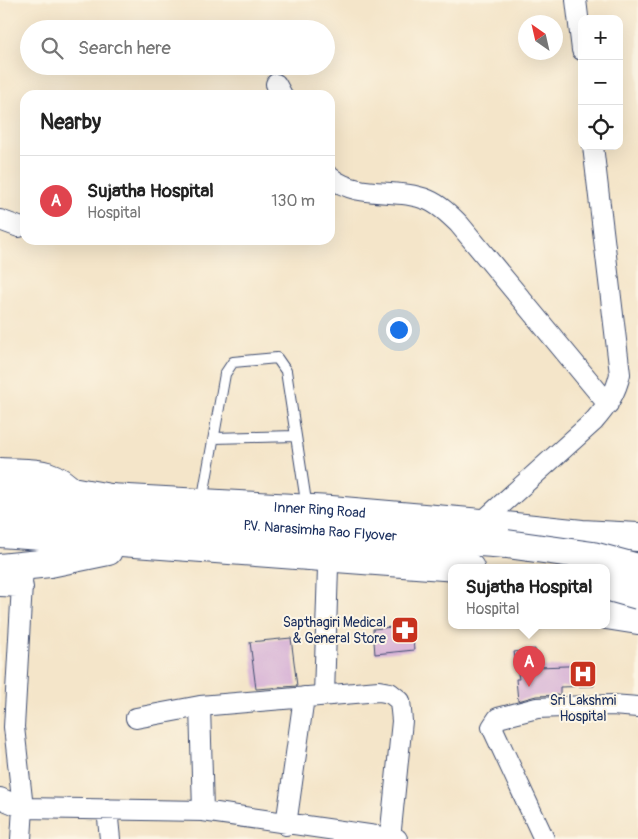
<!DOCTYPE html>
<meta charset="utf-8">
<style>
body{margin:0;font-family:Pangolin,sans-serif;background:#f2f2f2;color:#222}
.controls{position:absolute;right:15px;top:15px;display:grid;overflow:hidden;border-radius:10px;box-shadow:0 5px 20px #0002}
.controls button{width:45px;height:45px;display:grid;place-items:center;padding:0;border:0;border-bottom:1px solid #e0e0e0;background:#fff;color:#222;font:25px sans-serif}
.compass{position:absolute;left:518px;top:15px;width:45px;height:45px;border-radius:50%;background:#fff;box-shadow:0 5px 20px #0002;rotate:326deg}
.you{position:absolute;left:398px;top:329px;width:18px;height:18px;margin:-12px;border:4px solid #fff;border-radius:50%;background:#1a73e8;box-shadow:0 0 0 8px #1a73e833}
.badge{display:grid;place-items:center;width:32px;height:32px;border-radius:50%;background:#111827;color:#fff;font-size:16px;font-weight:700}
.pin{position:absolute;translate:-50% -41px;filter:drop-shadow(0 1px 2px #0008)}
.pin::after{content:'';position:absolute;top:26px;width:18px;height:15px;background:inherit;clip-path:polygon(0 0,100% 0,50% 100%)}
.popup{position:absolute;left:448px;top:564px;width:162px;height:65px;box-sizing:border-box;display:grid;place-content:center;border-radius:10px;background:#fff;filter:drop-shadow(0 1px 4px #0005);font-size:16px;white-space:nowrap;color:#767676}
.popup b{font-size:19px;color:#222}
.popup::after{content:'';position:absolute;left:50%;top:100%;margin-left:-10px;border:10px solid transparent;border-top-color:#fff}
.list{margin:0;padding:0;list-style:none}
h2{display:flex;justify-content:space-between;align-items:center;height:65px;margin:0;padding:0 20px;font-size:21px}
h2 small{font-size:16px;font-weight:400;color:#767676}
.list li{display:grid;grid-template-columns:32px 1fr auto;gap:15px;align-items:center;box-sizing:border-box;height:90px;padding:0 20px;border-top:1px solid #e0e0e0}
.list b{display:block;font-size:19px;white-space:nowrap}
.list p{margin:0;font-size:16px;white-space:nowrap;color:#767676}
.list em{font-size:16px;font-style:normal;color:#767676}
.icon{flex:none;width:28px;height:28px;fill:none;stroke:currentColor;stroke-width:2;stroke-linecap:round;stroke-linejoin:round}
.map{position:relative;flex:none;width:638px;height:839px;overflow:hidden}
.search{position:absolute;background:#fff;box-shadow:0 5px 20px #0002;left:20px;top:20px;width:315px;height:55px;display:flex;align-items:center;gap:12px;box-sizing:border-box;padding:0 18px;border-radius:28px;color:#767676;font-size:19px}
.panel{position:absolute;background:#fff;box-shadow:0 5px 20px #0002;left:20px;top:90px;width:315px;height:155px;border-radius:15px}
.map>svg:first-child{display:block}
</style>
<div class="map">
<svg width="638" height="839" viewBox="0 0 638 839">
<rect width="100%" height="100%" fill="#fcf5e5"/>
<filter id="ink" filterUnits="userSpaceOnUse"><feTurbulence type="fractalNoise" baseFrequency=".02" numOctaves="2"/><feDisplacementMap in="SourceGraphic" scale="10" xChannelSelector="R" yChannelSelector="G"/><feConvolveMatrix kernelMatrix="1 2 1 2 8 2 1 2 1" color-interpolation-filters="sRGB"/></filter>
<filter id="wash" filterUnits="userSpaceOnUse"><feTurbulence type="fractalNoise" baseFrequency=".0096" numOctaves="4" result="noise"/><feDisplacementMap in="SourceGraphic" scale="20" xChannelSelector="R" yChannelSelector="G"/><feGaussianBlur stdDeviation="1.12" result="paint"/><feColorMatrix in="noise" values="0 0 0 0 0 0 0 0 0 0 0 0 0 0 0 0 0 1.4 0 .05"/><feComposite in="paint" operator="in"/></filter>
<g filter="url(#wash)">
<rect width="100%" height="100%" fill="#f4e5c9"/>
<g id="blocks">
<path fill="#d7b2d6" d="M 412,625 L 414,650 L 375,654 L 373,629 Z
M 291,638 L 297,686 L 256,689 L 250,642 Z
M 535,649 L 538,667 L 594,665 L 594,686 L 560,687 L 560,695 L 536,696 L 518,701 L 516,679 L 519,679 L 514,652 Z"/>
</g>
</g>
<g filter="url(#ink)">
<use href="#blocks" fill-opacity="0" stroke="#3c4a6e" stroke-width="1"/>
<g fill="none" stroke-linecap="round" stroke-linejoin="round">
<g stroke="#3c4a6e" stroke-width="12">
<path id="service" d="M 214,438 L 295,436
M 202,502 L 225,374 L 233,362 L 277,358 L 286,371 L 307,508"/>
</g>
<g stroke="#3c4a6e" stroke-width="22">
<path id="minor" d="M 576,0 L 582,50
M 276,84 L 282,95
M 330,177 C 359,200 396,187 428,200 C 440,205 450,215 459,224 L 608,404
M 0,220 L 19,227
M 0,468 C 34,470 53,465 77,492
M 481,523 L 594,421 C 607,406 616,393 620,374 L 593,146
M 0,586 L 23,587
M 324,695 L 328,567
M 200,706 L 203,811
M 136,718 L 200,706 L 379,691 L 390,693 L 400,701 L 402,721 L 390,839
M 0,798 L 23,808 L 203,811 L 397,839
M 107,809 L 110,839
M 286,825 L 304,697
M 21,839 L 23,808 L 14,727 L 23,567
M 544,839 L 492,727 L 498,718 L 537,708 L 612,705 L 638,707"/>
</g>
<g stroke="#3c4a6e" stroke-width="30">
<path id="primary" d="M 505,526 L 582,534 L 638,537
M 606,615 L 638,620"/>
</g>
<g stroke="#3c4a6e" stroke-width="30">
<g id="trunk">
<path id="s1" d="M 110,498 L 331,510 L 481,523 L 537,542"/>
</g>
</g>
<g stroke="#3c4a6e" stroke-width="30">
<g id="motorway">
<path d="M 0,486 L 77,492 L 110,498"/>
<path id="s2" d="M 0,507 L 507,544"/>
<path d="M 0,533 L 470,568"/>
<path d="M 0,568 L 50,563 L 108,551"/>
</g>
</g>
<use href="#service" stroke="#fff" stroke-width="10"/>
<use href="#minor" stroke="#fff" stroke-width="20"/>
<use href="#primary" stroke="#fff" stroke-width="28"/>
<use href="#trunk" stroke="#fff" stroke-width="28"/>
<use href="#motorway" stroke="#fff" stroke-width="28"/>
<g stroke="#3c4a6e" stroke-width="30" stroke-linecap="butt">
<path id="motorway-bridge" d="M 507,544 L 593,556 L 638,568
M 606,586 L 638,595"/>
</g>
<use href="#motorway-bridge" stroke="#fff" stroke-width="28"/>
</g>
</g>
<defs>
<g id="pharmacy-square" transform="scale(1.4375)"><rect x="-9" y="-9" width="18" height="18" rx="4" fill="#c8321e" stroke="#fcf5e5"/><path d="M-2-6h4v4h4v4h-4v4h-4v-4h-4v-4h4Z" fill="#fff"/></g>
<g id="hospital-square" transform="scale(1.4375)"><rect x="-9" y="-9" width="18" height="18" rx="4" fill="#c8321e" stroke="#fcf5e5"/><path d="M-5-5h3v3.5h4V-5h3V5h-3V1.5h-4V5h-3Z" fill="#fff"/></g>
</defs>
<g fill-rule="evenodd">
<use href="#pharmacy-square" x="405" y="630"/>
<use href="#hospital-square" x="583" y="674"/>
</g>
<g text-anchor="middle" stroke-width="4" stroke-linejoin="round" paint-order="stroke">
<g font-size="14" fill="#1b2f5e" stroke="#fcf5e5">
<text dy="5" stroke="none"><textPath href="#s1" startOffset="210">Inner Ring Road</textPath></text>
<text dy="5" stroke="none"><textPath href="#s2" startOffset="321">P.V. Narasimha Rao Flyover</textPath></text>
</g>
<g font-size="14" fill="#1b2f5e" stroke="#fcf5e5" text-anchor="end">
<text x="386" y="627">Sapthagiri Medical<tspan x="386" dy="16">&amp; General Store</tspan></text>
<text x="583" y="705" text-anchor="middle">Sri Lakshmi<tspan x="583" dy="16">Hospital</tspan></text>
</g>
</g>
</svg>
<div class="controls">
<button>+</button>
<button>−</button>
<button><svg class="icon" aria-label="locate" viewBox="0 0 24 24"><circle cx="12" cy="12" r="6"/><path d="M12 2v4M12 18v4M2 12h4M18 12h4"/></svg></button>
</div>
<svg class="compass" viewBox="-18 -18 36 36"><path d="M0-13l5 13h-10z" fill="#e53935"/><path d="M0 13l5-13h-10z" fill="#767676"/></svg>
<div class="you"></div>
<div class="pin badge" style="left:529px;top:687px;background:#e0444e">A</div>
<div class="popup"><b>Sujatha Hospital</b>Hospital</div>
<div class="search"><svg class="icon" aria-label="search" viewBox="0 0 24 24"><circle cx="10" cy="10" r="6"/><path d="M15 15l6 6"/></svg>Search here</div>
<section class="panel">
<h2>Nearby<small></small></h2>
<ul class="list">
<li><span class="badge" style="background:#e0444e">A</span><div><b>Sujatha Hospital</b><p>Hospital</p></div><em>130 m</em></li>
</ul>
</section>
</div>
